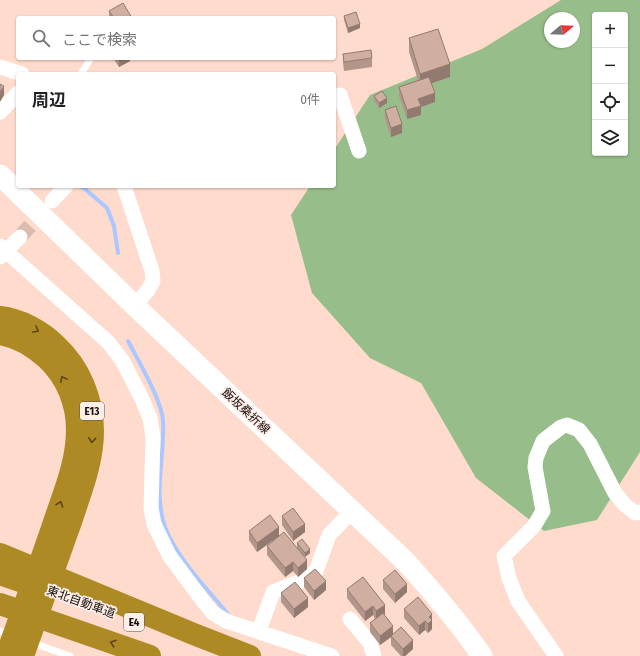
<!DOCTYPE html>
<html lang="ja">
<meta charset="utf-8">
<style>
body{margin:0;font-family:"Fira Sans Condensed","Noto Sans JP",sans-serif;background:#f2f2f2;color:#202124}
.controls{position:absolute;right:12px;top:12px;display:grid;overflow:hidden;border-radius:4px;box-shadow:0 1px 3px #0004}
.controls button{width:36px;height:36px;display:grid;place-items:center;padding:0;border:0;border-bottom:1px solid #e0e0e0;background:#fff;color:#202124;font:20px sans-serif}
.compass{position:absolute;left:544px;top:12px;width:36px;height:36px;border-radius:50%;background:#fff;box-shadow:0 1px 3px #0004;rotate:71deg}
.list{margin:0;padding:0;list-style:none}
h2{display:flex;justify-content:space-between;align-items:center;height:52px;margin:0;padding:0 16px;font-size:17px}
h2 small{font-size:13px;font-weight:400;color:#757577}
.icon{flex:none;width:22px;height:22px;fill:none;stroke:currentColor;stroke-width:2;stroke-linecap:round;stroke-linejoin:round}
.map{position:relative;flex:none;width:640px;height:656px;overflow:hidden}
.search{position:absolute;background:#fff;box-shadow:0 1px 3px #0004;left:16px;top:16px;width:320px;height:44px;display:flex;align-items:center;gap:10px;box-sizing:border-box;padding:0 14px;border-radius:4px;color:#757577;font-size:15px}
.panel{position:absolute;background:#fff;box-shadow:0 1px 3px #0004;left:16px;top:72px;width:320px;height:116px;border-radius:4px}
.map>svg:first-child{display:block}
</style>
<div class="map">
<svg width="640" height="656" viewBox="0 0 640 656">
<rect width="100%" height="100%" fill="#fedbcc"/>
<path fill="#97be8a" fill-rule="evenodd" d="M 561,0 L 640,0 L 640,452 L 597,520 L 544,531 L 476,478 L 421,383 L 370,358 L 312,293 L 291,215 L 310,186 L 334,186 L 334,150 L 370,95 L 482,49 ZM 595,15 L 625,15 L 625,153 L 595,153 ZM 550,18 L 574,18 L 574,42 L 550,42 Z"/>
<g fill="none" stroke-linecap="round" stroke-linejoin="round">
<path stroke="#aac8ff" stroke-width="4" d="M 80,186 L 85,189 L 107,208 L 114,226 L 118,253
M 128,341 C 138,360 162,401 163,421 C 165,456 153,493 165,527 C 178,560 205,586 227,613"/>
<path stroke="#dcbcaf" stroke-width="15" stroke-dasharray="15 8" stroke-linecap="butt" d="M 20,237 L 46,208"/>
<path stroke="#fff" stroke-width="7" d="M 81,74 L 91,58
M 0,631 L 11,635
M 30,642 L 70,656"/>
<path stroke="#fff" stroke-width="15" d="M 0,67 L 22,74
M 334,97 L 340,95 L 359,151
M 0,112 L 18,93
M 124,186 L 152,271 L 153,281 L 148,290 L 135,306
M 52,201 L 66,186
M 0,246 L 108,342 L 122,360 L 142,399 L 150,418 L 153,437 L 151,508 L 154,524 L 169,555 L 203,601 L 213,613 L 226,621 L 332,656
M 0,257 L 20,237
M 350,619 L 370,643 L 374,656
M 259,631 L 273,592 L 301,581 L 316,571 L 329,535 L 352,511
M 556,656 L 518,601 L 509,578 L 504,556 L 534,526 L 543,511 L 535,467 L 536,458 L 543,441 L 561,427 L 567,425 L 579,430 L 590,444 L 615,493 L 625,505 L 635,513 L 640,512"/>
<path stroke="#fff" stroke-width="21" d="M 0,175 L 135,306 L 406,562 C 434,593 458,621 482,656"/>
<path stroke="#ae8a24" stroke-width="22" d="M 0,317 C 20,319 42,331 56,345 C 80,367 93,399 93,431 C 93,462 81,491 72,519 C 56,565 39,610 23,656
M 0,334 C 18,337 34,347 47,359 C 67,378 77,404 77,430 C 77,462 64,492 54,522 C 39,567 22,611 6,656
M 0,554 L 196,635 L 250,656
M 0,574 L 46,590
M 0,604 L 150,656"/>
</g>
<path fill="#b3968a" d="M 109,11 L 132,18 L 109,18 Z
M 344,16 L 360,28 L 348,33 L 344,20 Z
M 409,38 L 450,77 L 431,83 L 435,102 L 421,107 L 421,115 L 407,119 L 399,96 L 399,87 L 418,80 L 409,52 Z
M 343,54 L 372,58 L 372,67 L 344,71 L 343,63 Z
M 113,58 L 130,58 L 130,61 L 119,67 Z
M 374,96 L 387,103 L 379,108 L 374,101 Z
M 385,110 L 402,133 L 391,137 L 385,119 Z
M 282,516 L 305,532 L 293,541 L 282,525 Z
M 249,531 L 279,536 L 257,552 L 249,540 Z
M 297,543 L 310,553 L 305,557 L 297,548 Z
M 267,546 L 307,569 L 298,577 L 293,571 L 285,577 L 267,555 Z
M 304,578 L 326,590 L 314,600 L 304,587 Z
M 383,580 L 407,592 L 395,603 L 383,589 Z
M 347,589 L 385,614 L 384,614 L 393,633 L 413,649 L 405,656 L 401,656 L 391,645 L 391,637 L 380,645 L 370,632 L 370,623 L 375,619 L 373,615 L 365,621 L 347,598 Z
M 281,593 L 308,607 L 294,618 L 281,602 Z
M 404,609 L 432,623 L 432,629 L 428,633 L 425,630 L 419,635 L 404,618 Z"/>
<path fill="#927a70" d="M 360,24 L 360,28 L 348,33 L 348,28 Z
M 119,58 L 130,58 L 130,61 L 119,67 Z
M 450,64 L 450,77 L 420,87 L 420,74 Z
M 4,86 L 4,95 L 0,102 L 0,93 Z
M 435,93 L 435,102 L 421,107 L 421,115 L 407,119 L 407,110 L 418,99 Z
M 387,98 L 387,103 L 379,108 L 379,103 Z
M 402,124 L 402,133 L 391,137 L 391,128 Z
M 305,524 L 305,532 L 293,541 L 293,532 Z
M 279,527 L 279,536 L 257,552 L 257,543 Z
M 310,549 L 310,553 L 305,557 L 305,553 Z
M 307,560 L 307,569 L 298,577 L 298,568 Z
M 293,562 L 293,571 L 285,577 L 285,568 Z
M 326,581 L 326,590 L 314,600 L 314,591 Z
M 407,584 L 407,592 L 395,603 L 395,594 Z
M 308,598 L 308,607 L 294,618 L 294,609 Z
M 385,605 L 385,614 L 376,620 L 376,611 Z
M 373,606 L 373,615 L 365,621 L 365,612 Z
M 432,614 L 432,629 L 428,633 L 428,624 L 429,617 Z
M 425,621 L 425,630 L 419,635 L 419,626 Z
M 393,626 L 393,635 L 391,636 L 391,637 L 380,645 L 380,636 Z
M 413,640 L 413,649 L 405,656 L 403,656 L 403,649 Z"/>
<path fill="#d0aea0" stroke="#927a70" d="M 123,3 L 132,18 L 114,18 L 109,11 Z
M 356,12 L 360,24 L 348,28 L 344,16 Z
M 438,29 L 450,64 L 420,74 L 409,38 Z
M 371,50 L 372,58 L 344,62 L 343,54 Z
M 429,77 L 435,93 L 418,99 L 421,106 L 407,110 L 399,87 Z
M 0,84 L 4,86 L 0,93 Z
M 382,91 L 387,98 L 379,103 L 374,96 Z
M 396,106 L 402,124 L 391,128 L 385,110 Z
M 293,508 L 305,524 L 293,532 L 282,516 Z
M 270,515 L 279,527 L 257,543 L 249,531 Z
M 284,532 L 307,560 L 298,568 L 293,562 L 285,568 L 267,546 Z
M 302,539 L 310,549 L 305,553 L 297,543 Z
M 315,569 L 326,581 L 314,591 L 304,578 Z
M 395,570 L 407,584 L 395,594 L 383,580 Z
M 363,577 L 385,605 L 376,611 L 373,606 L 365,612 L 347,589 Z
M 295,582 L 308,598 L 294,609 L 281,593 Z
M 418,597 L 432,614 L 429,617 L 432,620 L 428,624 L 425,621 L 419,626 L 404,609 Z
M 383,613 L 393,626 L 380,636 L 370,623 Z
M 401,627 L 413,640 L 403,649 L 391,636 Z"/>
<defs><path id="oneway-chevron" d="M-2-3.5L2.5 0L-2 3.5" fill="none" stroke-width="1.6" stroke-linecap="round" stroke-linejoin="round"/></defs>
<g stroke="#5c4515">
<use href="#oneway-chevron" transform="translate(36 330) rotate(30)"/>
<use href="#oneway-chevron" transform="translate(63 379) rotate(-120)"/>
<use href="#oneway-chevron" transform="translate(92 440) rotate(96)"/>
<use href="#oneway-chevron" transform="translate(60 504) rotate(-71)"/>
<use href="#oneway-chevron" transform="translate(113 643) rotate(-161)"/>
</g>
<g text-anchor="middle" stroke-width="3.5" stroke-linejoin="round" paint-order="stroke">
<g fill="#fceee8" stroke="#5d504c" stroke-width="1">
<rect x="80" y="402" width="24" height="18" rx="3"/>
<rect x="124" y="613" width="20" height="18" rx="3"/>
</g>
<g font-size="11" font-weight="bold" fill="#190d09">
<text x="92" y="415">E13</text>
<text x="134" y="626">E4</text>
</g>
<g font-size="12" fill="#190d09" stroke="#fceee8">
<text transform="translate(246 411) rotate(43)" y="4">飯坂桑折線</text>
<text transform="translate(81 602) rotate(20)" y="4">東北自動車道</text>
</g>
</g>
</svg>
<div class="controls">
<button>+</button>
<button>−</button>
<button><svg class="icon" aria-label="locate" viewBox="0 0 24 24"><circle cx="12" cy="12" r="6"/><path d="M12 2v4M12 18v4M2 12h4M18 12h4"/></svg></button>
<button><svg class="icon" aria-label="layers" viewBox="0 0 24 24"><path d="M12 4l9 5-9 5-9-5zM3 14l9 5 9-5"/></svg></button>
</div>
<svg class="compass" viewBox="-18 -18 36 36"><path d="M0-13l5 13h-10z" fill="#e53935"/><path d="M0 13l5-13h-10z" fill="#757577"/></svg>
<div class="search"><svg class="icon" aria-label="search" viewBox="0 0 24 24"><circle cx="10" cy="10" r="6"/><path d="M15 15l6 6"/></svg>ここで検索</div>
<section class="panel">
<h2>周辺<small>0件</small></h2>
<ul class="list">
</ul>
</section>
</div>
